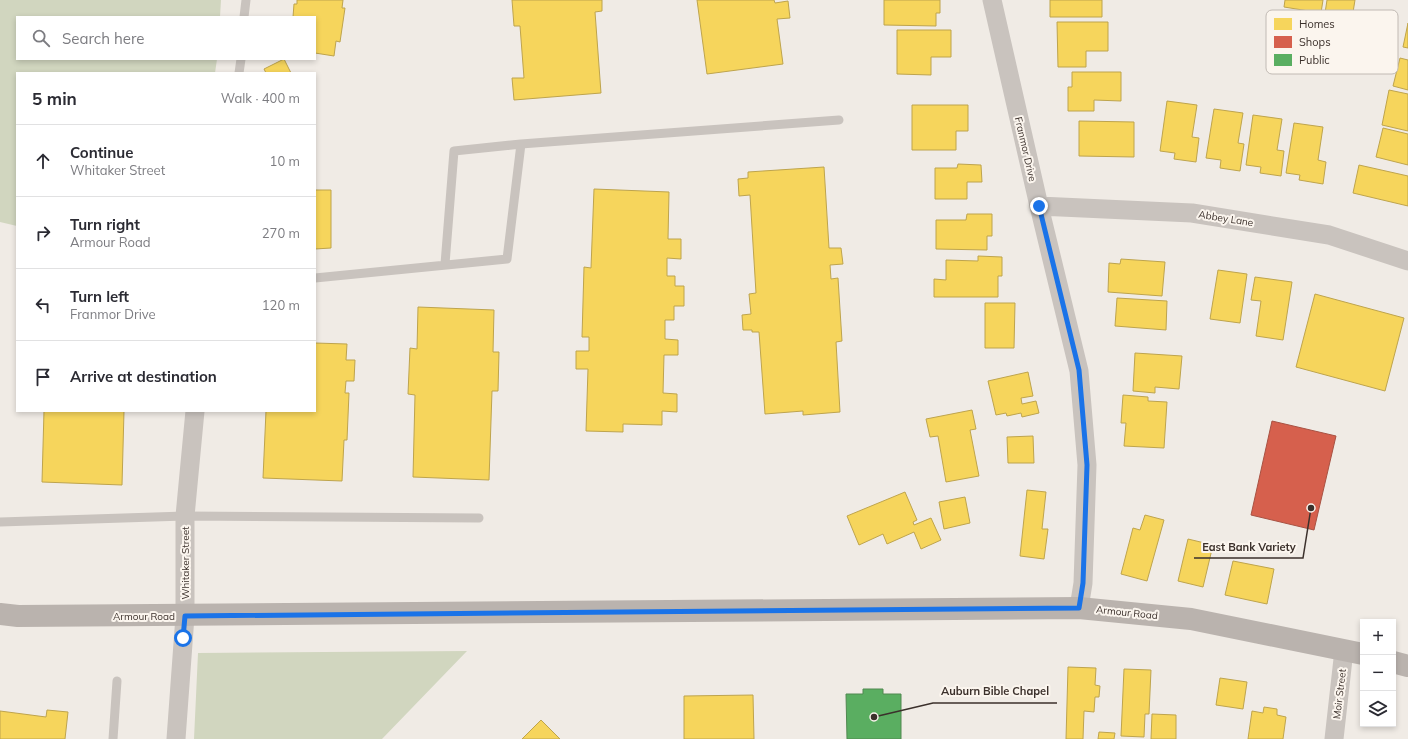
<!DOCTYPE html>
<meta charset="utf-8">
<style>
body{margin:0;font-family:Mulish,sans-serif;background:#f2f2f3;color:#2b2b33}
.controls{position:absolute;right:12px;bottom:12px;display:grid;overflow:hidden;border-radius:0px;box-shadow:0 2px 6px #0003}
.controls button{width:36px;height:36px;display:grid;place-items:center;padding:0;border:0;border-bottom:1px solid #e1e1e2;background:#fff;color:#2b2b33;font:20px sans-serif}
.stop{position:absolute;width:12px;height:12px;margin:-9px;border:3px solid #1a73e8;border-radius:50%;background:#fff}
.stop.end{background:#1a73e8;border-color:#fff;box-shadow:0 1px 4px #0008}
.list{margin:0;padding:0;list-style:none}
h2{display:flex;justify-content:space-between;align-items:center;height:52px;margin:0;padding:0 16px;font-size:17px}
h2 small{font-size:13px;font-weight:400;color:#7c7c81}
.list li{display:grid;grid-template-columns:26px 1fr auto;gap:12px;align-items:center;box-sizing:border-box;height:72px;padding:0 16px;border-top:1px solid #e1e1e2}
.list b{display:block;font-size:15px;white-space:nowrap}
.list p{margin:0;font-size:13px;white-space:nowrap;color:#7c7c81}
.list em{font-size:13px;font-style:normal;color:#7c7c81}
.icon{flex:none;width:22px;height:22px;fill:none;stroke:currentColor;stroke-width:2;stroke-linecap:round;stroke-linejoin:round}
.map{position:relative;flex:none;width:1408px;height:739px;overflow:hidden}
.search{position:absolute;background:#fff;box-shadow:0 2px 6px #0003;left:16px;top:16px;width:300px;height:44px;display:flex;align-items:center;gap:10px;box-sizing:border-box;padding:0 14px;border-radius:0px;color:#7c7c81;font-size:15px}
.panel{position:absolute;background:#fff;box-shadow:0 2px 6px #0003;left:16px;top:72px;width:300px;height:340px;border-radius:0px}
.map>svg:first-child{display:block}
</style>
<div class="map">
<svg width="1408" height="739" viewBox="0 0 1408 739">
<rect width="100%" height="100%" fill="#f0ebe5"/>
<path fill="#d1d6bf" d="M 0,0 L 221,0 L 220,17 L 17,17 L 17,59 L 217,59 L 215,73 L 17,73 L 17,226 L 0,222 Z
M 467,651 L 382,739 L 194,739 L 198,653 Z"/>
<path fill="#f6d55c" stroke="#bea44d" d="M 297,0 L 343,0 L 342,8 L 345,8 L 340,42 L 336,41 L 334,56 L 315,53 L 315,17 L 293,17 L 294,4 L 297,4 Z
M 512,0 L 602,0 L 602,11 L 595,12 L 601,93 L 514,100 L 512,78 L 524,78 L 520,26 L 514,26 Z
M 697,0 L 774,0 L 775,3 L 788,1 L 790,18 L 777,19 L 783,64 L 707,74 Z
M 884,0 L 940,0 L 940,13 L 936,13 L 936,26 L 884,25 Z
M 1050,0 L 1102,0 L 1102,17 L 1050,17 Z
M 1285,0 L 1323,0 L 1321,13 L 1284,7 Z
M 1327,0 L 1355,0 L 1349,37 L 1322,33 Z
M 1057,22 L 1108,22 L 1108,51 L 1086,51 L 1086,67 L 1058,67 Z
M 1408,23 L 1408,48 L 1403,47 Z
M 897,30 L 951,30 L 951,57 L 931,57 L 931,75 L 897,74 Z
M 1400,58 L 1408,60 L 1408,90 L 1393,86 Z
M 284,59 L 291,73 L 266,73 L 264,69 Z
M 1072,72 L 1121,72 L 1121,101 L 1094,100 L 1094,111 L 1068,111 L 1068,87 L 1072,87 Z
M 1389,90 L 1408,94 L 1408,131 L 1382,125 Z
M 1167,101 L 1197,105 L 1192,137 L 1199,138 L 1196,162 L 1174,159 L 1175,153 L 1160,151 Z
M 912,105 L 968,105 L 968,131 L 956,131 L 956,150 L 912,150 Z
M 1214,109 L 1243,113 L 1238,143 L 1244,144 L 1240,171 L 1220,168 L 1221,160 L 1206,158 Z
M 1253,115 L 1282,119 L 1277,150 L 1284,151 L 1281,176 L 1260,173 L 1261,167 L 1246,165 Z
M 1079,121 L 1134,122 L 1134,157 L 1079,156 Z
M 1294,123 L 1323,127 L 1318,160 L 1326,162 L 1323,184 L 1299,180 L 1300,175 L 1286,173 Z
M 1383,128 L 1408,134 L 1408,165 L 1376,157 Z
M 958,164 L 981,165 L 982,182 L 967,182 L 967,199 L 935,199 L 935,168 L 957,168 Z
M 1359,165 L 1408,176 L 1408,206 L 1353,193 Z
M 824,167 L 829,248 L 841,248 L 843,264 L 830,265 L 831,279 L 838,278 L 842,341 L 836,342 L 840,412 L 803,415 L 803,411 L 765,414 L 759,332 L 752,332 L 752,330 L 743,330 L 742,315 L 751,314 L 749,294 L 756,293 L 750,195 L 739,196 L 738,179 L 748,178 L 748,172 Z
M 594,189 L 669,192 L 668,239 L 681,239 L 681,259 L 667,258 L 667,276 L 675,276 L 675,286 L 684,286 L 684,306 L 674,306 L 674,320 L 665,320 L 665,339 L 678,340 L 678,355 L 664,355 L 663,393 L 677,394 L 677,412 L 662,411 L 662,425 L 623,424 L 623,432 L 586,431 L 588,369 L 576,369 L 576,351 L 589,351 L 589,337 L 582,337 L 584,267 L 591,268 Z
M 315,190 L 331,190 L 331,248 L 315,249 Z
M 967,214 L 992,214 L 992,236 L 987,236 L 987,250 L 936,249 L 936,220 L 966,220 Z
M 978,256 L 1002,257 L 1002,276 L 998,276 L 998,297 L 934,297 L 934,279 L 946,280 L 946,260 L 978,261 Z
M 1121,259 L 1165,262 L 1162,296 L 1108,292 L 1109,263 L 1120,264 Z
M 1218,270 L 1247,274 L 1240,323 L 1210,319 Z
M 1255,277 L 1292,282 L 1283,340 L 1256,336 L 1261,301 L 1251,300 Z
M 1315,294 L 1404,318 L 1385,391 L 1296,367 Z
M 1117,298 L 1167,301 L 1166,330 L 1115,326 Z
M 985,303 L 1015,303 L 1014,348 L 985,348 Z
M 418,307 L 494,310 L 493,352 L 499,352 L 498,391 L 492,391 L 489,480 L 413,477 L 415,395 L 408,394 L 410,348 L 417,349 Z
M 315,343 L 347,344 L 346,360 L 355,360 L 354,381 L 346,381 L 345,393 L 349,393 L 347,440 L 344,440 L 342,481 L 263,478 L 266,411 L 315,411 Z
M 1135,353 L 1182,356 L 1179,389 L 1155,387 L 1155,393 L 1133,391 Z
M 1028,372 L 1033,396 L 1021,398 L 1022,404 L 1036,401 L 1039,413 L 1022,417 L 1021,413 L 1007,416 L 1006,413 L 996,415 L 988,381 Z
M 1123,395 L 1148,397 L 1148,401 L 1167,402 L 1164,448 L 1124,446 L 1126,423 L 1121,423 Z
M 972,410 L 976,429 L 970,430 L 979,476 L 946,482 L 938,436 L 930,437 L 926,419 Z
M 44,411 L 124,411 L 122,485 L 42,482 Z
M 1033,436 L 1034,463 L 1008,463 L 1007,437 Z
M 1027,490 L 1046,492 L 1042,529 L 1048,529 L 1044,559 L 1020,556 Z
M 905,492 L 917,520 L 913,522 L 914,525 L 931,518 L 941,540 L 921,549 L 914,532 L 887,544 L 883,534 L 859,545 L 847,516 Z
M 965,497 L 970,523 L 944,529 L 939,502 Z
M 1145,515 L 1164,520 L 1147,581 L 1121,574 L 1133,528 L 1140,530 Z
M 1188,539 L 1213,545 L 1203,587 L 1178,581 Z
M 1233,561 L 1274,569 L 1267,604 L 1225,595 Z
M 1068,667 L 1096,668 L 1095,685 L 1100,686 L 1099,697 L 1095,697 L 1094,712 L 1084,711 L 1083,739 L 1066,739 Z
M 1124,669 L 1151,670 L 1149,714 L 1145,714 L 1144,737 L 1121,736 Z
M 1220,678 L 1247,682 L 1243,709 L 1216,705 Z
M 753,695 L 754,739 L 684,739 L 684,696 Z
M 1264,707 L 1277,709 L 1277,715 L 1286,717 L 1283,739 L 1248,739 L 1252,711 L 1263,713 Z
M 47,710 L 68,712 L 65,739 L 0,739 L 0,711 L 46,717 Z
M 1152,714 L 1176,715 L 1176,739 L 1151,739 Z
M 541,720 L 560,739 L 522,739 Z
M 1099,732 L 1115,733 L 1114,739 L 1098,739 Z"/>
<path fill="#d6604d" stroke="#a85243" d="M 1272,421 L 1336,436 L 1314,530 L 1251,515 Z"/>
<path fill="#5aae61" stroke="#518851" d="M 863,689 L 883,689 L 883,694 L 901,694 L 901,739 L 847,739 L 846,694 L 863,694 Z"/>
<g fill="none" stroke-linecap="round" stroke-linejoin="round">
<path stroke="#c9c3be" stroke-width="9" d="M 244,17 L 246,0
M 239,73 L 241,59
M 445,264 L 454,151 L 521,144
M 315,278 L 507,259 L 521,144 L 839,120
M 0,522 L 185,516 L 479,518
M 113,739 L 117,681"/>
<path stroke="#c9c3be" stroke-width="19" d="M 992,0 L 1039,206 L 1079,371 L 1087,465 L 1083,583 L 1079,608
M 1039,206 L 1192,213 L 1329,235 L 1408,261
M 176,739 L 185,616 L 185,516 L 195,411
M 1334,739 L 1344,650"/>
<path stroke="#bab3ae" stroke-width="22" d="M 0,614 L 18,616 L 1079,608 L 1191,619 L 1363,654
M 1393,662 L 1408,666"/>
</g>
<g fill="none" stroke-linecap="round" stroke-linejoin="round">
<path stroke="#1a73e8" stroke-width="5" d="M 183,638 L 185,616 L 1079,608 L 1083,583 L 1087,465 L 1079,370 L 1039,206"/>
</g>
<g text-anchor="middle" stroke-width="4" stroke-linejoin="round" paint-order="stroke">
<g font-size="10" fill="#3b302b" stroke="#fbf5ee">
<text transform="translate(1026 149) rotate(77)" y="4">Franmor Drive</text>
<text transform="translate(1226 218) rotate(9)" y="4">Abbey Lane</text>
<text transform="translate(185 563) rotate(-90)" y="4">Whitaker Street</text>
<text transform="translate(1127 612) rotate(6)" y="4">Armour Road</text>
<text x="144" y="620">Armour Road</text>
<text transform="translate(1339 694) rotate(-83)" y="4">Moir Street</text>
</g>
</g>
<rect x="1266" y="10" width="132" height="64" rx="6" fill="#fbf5ee" stroke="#c1bab4" stroke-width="1"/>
<rect x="1274" y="18" width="18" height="12" fill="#f6d55c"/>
<rect x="1274" y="36" width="18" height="12" fill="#d6604d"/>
<rect x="1274" y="54" width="18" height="12" fill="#5aae61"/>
<g font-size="11" fill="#3b302b">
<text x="1299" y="28">Homes</text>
<text x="1299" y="46">Shops</text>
<text x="1299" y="64">Public</text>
</g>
<path fill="none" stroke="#3b302b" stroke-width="1.5" d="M1311 508L1303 558H1194M874 717L933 703H1057"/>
<g fill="#3b302b" stroke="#fbf5ee" stroke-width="1.5">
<circle cx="1311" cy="508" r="4"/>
<circle cx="874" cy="717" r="4"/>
</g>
<g font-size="11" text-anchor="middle" font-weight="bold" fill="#3b302b" stroke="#fbf5ee" stroke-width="4" stroke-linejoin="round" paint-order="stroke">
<text x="1249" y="551">East Bank Variety</text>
<text x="995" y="695">Auburn Bible Chapel</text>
</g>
</svg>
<div class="controls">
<button>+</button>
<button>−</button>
<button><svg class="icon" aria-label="layers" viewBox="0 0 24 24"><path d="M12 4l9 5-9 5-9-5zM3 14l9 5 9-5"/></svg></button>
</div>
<div class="stop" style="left:183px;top:638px"></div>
<div class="stop end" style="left:1039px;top:206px"></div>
<div class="search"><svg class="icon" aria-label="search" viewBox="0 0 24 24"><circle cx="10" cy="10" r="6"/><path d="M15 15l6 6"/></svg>Search here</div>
<section class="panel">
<h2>5 min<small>Walk · 400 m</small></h2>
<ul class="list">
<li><svg class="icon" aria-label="ahead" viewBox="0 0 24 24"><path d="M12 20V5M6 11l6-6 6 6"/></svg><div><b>Continue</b><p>Whitaker Street</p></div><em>10 m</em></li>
<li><svg class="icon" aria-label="right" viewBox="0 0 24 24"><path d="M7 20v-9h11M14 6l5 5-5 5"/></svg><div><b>Turn right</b><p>Armour Road</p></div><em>270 m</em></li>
<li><svg class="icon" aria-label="left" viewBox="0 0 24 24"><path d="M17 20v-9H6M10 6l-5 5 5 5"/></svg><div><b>Turn left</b><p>Franmor Drive</p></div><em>120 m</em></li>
<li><svg class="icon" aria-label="arrive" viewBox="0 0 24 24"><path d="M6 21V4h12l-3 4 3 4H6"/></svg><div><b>Arrive at destination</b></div></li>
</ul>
</section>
</div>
